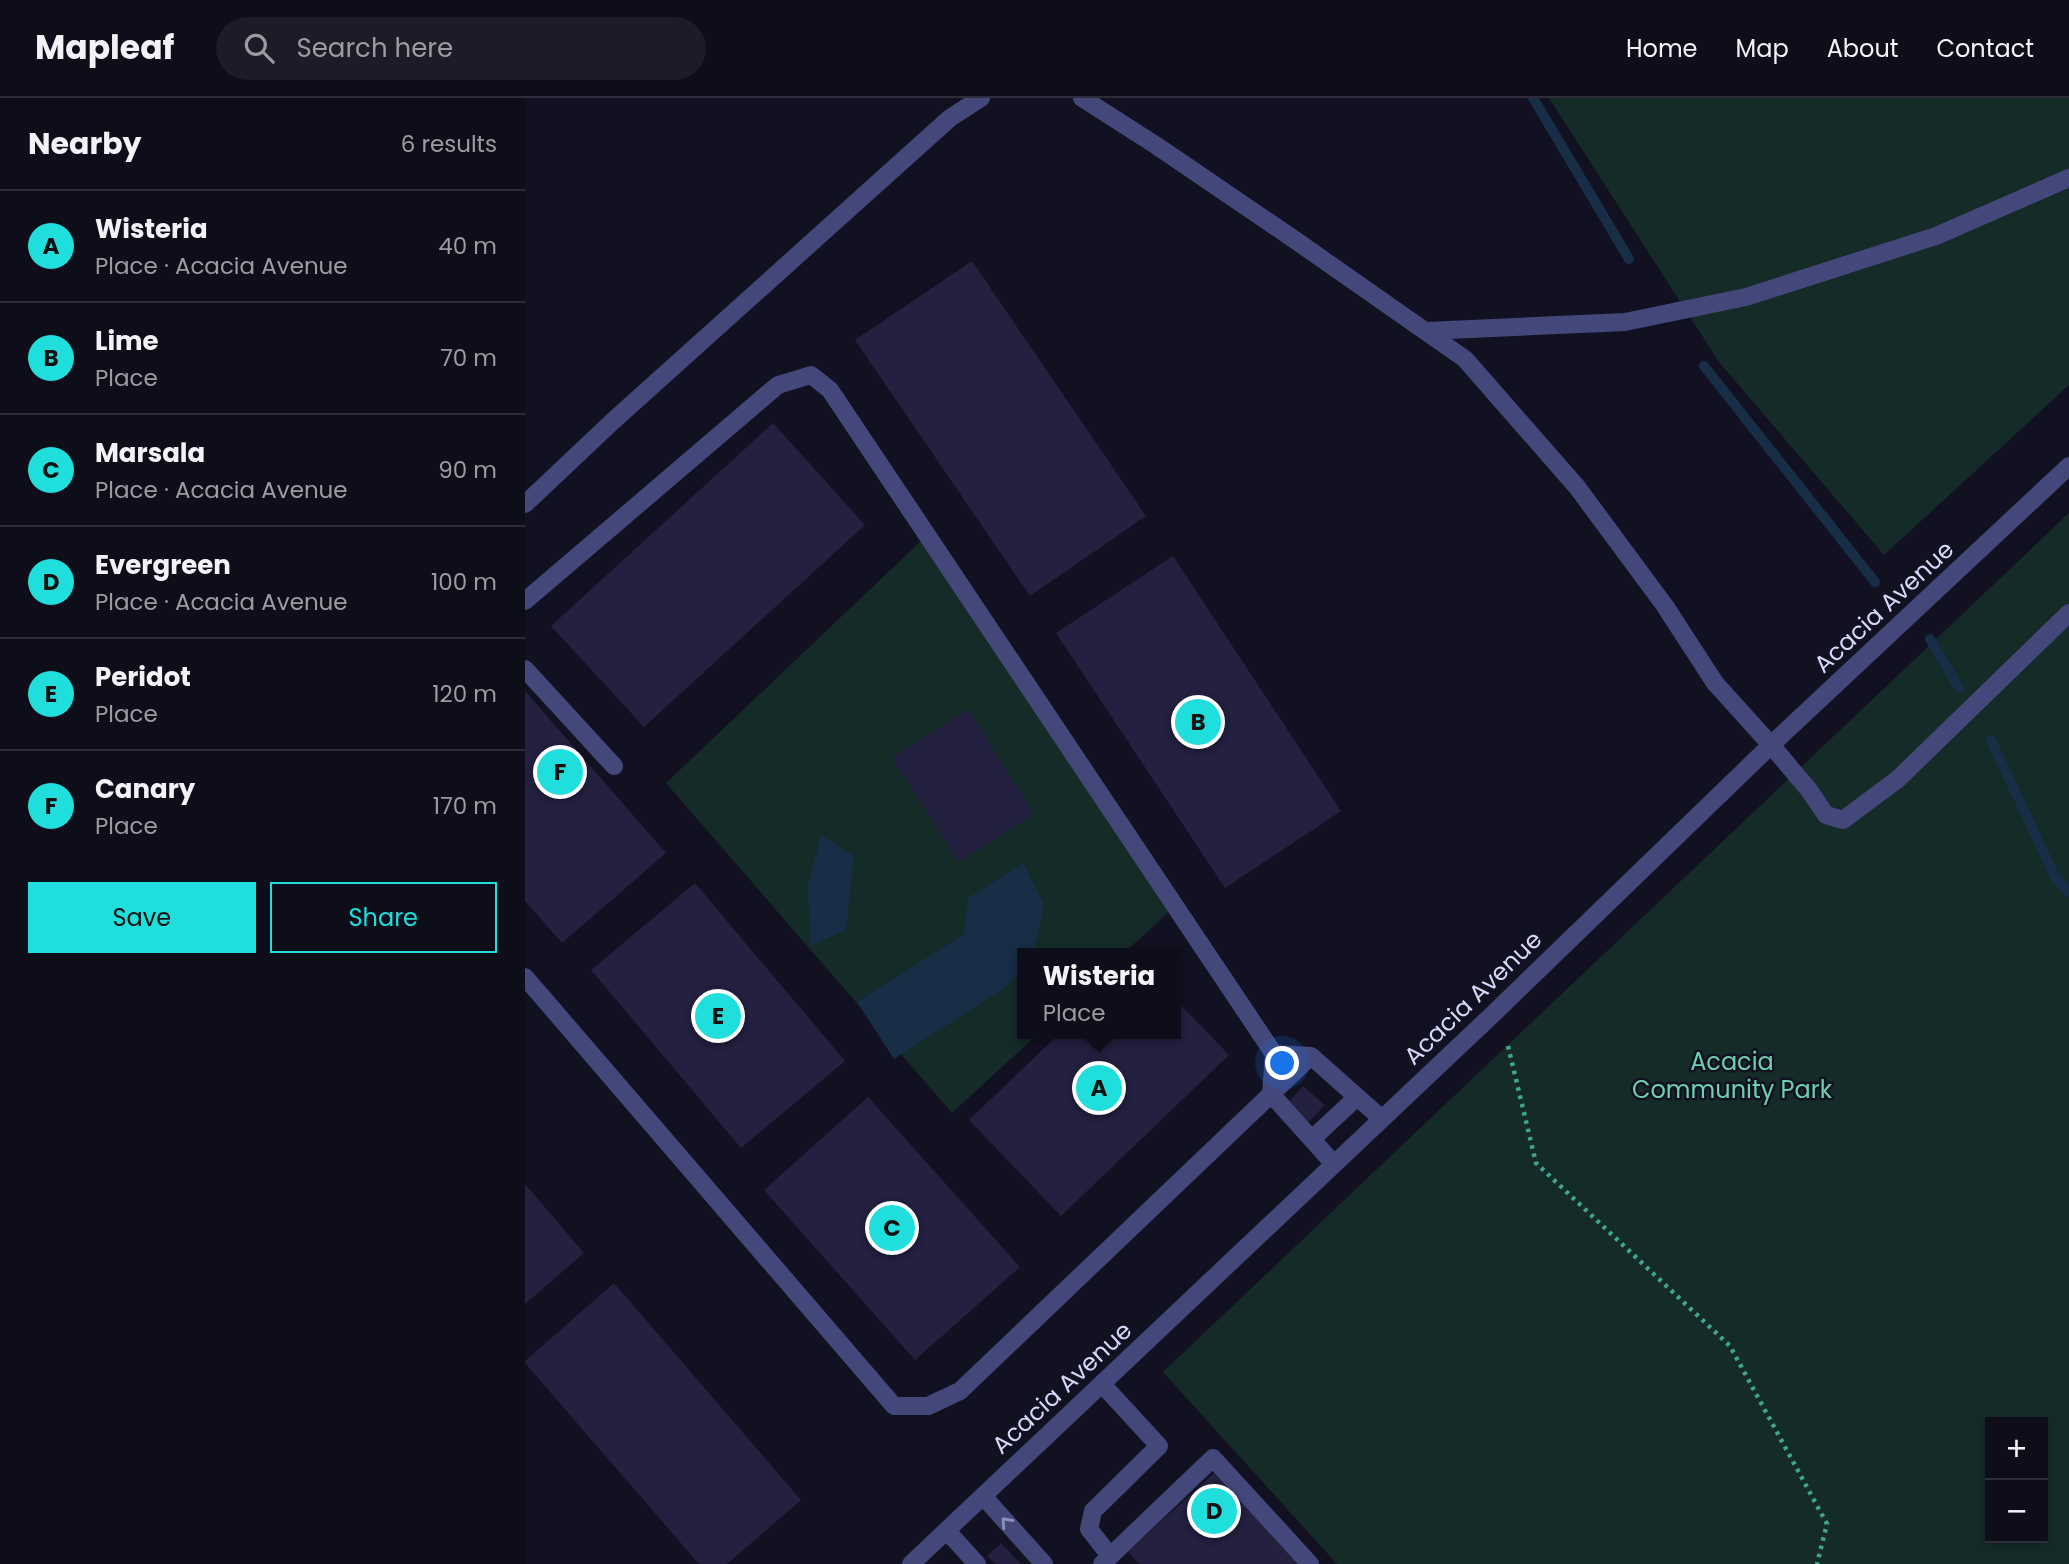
<!DOCTYPE html>
<meta charset="utf-8">
<style>
body{margin:0;font-family:Poppins,sans-serif;background:#1c1b27;color:#f1f3f6}
.controls{position:absolute;right:21px;bottom:21px;display:grid;overflow:hidden;border-radius:0px;box-shadow:0 4px 10px #0003}
.controls button{width:63px;height:63px;display:grid;place-items:center;padding:0;border:0;border-bottom:2px solid #2e2d39;background:#0e0d1a;color:#f1f3f6;font:35px sans-serif}
.you{position:absolute;left:758px;top:966px;width:24px;height:24px;margin:-18px;border:5px solid #fff;border-radius:50%;background:#1a73e8;box-shadow:0 0 0 10px #1a73e833}
.badge{display:grid;place-items:center;width:46px;height:46px;border-radius:50%;background:#1fdedb;color:#111;font-size:23px;font-weight:700}
.pin{position:absolute;translate:-50% -50%;border:4px solid #fff;box-shadow:0 2px 7px #0006}
.popup{position:absolute;left:492px;top:850px;width:164px;height:91px;box-sizing:border-box;display:grid;place-content:center;border-radius:0px;background:#0e0d1a;filter:drop-shadow(0 2px 5px #0005);font-size:23px;white-space:nowrap;color:#9b9ca2}
.popup b{font-size:26px;color:#f1f3f6}
.popup::after{content:'';position:absolute;left:50%;top:100%;margin-left:-14px;border:14px solid transparent;border-top-color:#0e0d1a}
.list{margin:0;padding:0;list-style:none}
h2{display:flex;justify-content:space-between;align-items:center;height:91px;margin:0;padding:0 28px;font-size:30px}
h2 small{font-size:23px;font-weight:400;color:#9b9ca2}
.list li{display:grid;grid-template-columns:46px 1fr auto;gap:21px;align-items:center;box-sizing:border-box;height:112px;padding:0 28px;border-top:2px solid #2e2d39}
.list b{display:block;font-size:26px;white-space:nowrap}
.list p{margin:0;font-size:23px;white-space:nowrap;color:#9b9ca2}
.list em{font-size:23px;font-style:normal;color:#9b9ca2}
.actions{display:flex;gap:14px;padding:21px 28px}
.actions a{flex:1;padding:16px 0;border:2px solid #1fdedb;border-radius:0px;text-align:center;font-size:24px;color:#1fdedb}
.actions .main{background:#1fdedb;color:#111}
.icon{flex:none;width:38px;height:38px;fill:none;stroke:currentColor;stroke-width:2;stroke-linecap:round;stroke-linejoin:round}
.map{position:relative;flex:none;width:1544px;height:1466px;overflow:hidden}
header{display:flex;align-items:center;gap:42px;box-sizing:border-box;height:98px;padding:0 35px;background:#0e0d1a;border-bottom:2px solid #2e2d39}
header strong{font-size:33px}
nav{display:flex;gap:38px;margin-inline-start:auto;font-size:24px}
.search{width:490px;height:63px;background:#1c1b27;display:flex;align-items:center;gap:18px;box-sizing:border-box;padding:0 24px;border-radius:38px;color:#9b9ca2;font-size:26px}
main{display:flex}
aside{flex:1;background:#0e0d1a}
.map>svg:first-child{display:block}
</style>
<header>
<strong>Mapleaf</strong>
<div class="search"><svg class="icon" aria-label="search" viewBox="0 0 24 24"><circle cx="10" cy="10" r="6"/><path d="M15 15l6 6"/></svg>Search here</div>
<nav><a>Home</a><a>Map</a><a>About</a><a>Contact</a></nav>
</header>
<main>
<aside>
<h2>Nearby<small>6 results</small></h2>
<ul class="list">
<li><span class="badge">A</span><div><b>Wisteria</b><p>Place · Acacia Avenue</p></div><em>40 m</em></li>
<li><span class="badge">B</span><div><b>Lime</b><p>Place</p></div><em>70 m</em></li>
<li><span class="badge">C</span><div><b>Marsala</b><p>Place · Acacia Avenue</p></div><em>90 m</em></li>
<li><span class="badge">D</span><div><b>Evergreen</b><p>Place · Acacia Avenue</p></div><em>100 m</em></li>
<li><span class="badge">E</span><div><b>Peridot</b><p>Place</p></div><em>120 m</em></li>
<li><span class="badge">F</span><div><b>Canary</b><p>Place</p></div><em>170 m</em></li>
</ul>
<div class="actions"><a class="main">Save</a><a>Share</a></div>
</aside>
<div class="map">
<svg width="1544" height="1466" viewBox="0 0 1544 1466">
<rect width="100%" height="100%" fill="#121122"/>
<path fill="#152b28" fill-rule="evenodd" d="M 1024,0 L 1544,0 L 1544,287 L 1359,457 L 1194,264 Z
M 1544,415 L 1544,1466 L 812,1466 L 638,1274 ZM 1465,1324 L 1518,1324 L 1518,1440 L 1465,1440 Z
M 397,442 L 646,812 L 599,855 L 497,855 L 497,936 L 513,936 L 427,1015 L 141,685 Z"/>
<path fill="#172e46" d="M 296,737 L 329,758 L 321,832 L 285,848 L 283,787 Z
M 498,765 L 519,806 L 509,855 L 497,855 L 497,875 L 475,893 L 369,961 L 332,904 L 439,836 L 443,800 Z"/>
<g fill="none" stroke-linecap="round" stroke-linejoin="round">
<path stroke="#172e46" stroke-width="10" d="M 1008,0 L 1104,161
M 1179,268 L 1350,484
M 1405,541 L 1434,590
M 1466,642 L 1530,779 L 1544,794"/>
</g>
<path fill="#232040" d="M 447,163 L 621,418 L 505,498 L 330,242 Z
M 248,325 L 340,427 L 119,629 L 26,528 Z
M 648,458 L 816,713 L 700,790 L 531,535 Z
M 0,593 L 141,755 L 37,845 L 0,803 Z
M 443,611 L 509,716 L 434,764 L 367,660 Z
M 170,785 L 320,963 L 216,1050 L 66,872 Z
M 651,902 L 704,957 L 536,1118 L 444,1022 L 534,936 L 651,936 Z
M 778,988 L 800,1007 L 784,1024 L 763,1005 Z
M 343,999 L 495,1169 L 390,1262 L 239,1092 Z
M 0,1086 L 59,1155 L 0,1206 Z
M 89,1185 L 276,1402 L 202,1466 L 174,1466 L 0,1265 L 0,1263 Z
M 692,1372 L 780,1466 L 614,1466 L 603,1454 Z
M 476,1445 L 496,1466 L 470,1466 L 462,1458 Z"/>
<g fill="none" stroke-linecap="round" stroke-linejoin="round">
<path stroke="#3fa694" stroke-width="4.5" stroke-dasharray="3.5 5" stroke-linecap="butt" d="M 983,948 L 1011,1065 L 1205,1248 L 1302,1426 L 1292,1466"/>
<path stroke="#43477a" stroke-width="18" d="M 557,0 L 632,48 L 770,142 L 940,261 L 1052,389 L 1140,508 L 1190,585 L 1246,647 L 1284,692 L 1301,717 L 1318,722 L 1373,681 L 1544,515
M 901,233 L 1100,224 L 1221,199 L 1411,138 L 1544,80
M 0,406 L 88,323 L 425,20 L 456,0
M 0,503 L 253,287 L 286,277 L 305,292 L 749,956 L 746,996 L 809,1066
M 0,571 L 89,668
M 0,879 L 369,1308 L 403,1308 L 435,1293 L 786,958
M 749,956 L 786,958 L 857,1021
M 787,1041 L 831,1000
M 577,1286 L 634,1348 L 568,1413 L 564,1431 L 585,1458
M 458,1398 L 519,1466
M 422,1433 L 452,1466
M 386,1466 L 967,917 L 1246,647 L 1544,368
M 577,1466 L 688,1360 L 785,1466"/>
</g>
<defs><path id="oneway-chevron" d="M-2-3.5L2.5 0L-2 3.5" fill="none" stroke-width="1.6" stroke-linecap="round" stroke-linejoin="round" transform="scale(1.75)"/></defs>
<use stroke="#8d8fba" href="#oneway-chevron" transform="translate(481 1424) rotate(-132)"/>
<g text-anchor="middle" stroke-width="5" stroke-linejoin="round" paint-order="stroke">
<g font-size="24" fill="#d7d7f9" stroke="#121122">
<text transform="translate(1359 509) rotate(-43)" y="8">Acacia Avenue</text>
<text transform="translate(948 900) rotate(-44)" y="8">Acacia Avenue</text>
<text transform="translate(537 1290) rotate(-43)" y="8">Acacia Avenue</text>
</g>
<g font-size="24" fill="#6dd0ac" stroke="#121122">
<text x="1207" y="972">Acacia<tspan x="1207" dy="28">Community Park</tspan></text>
</g>
</g>
</svg>
<div class="controls">
<button>+</button>
<button>−</button>
</div>
<div class="you"></div>
<div class="pin badge" style="left:574px;top:990px">A</div>
<div class="popup"><b>Wisteria</b>Place</div>
<div class="pin badge" style="left:673px;top:624px">B</div>
<div class="pin badge" style="left:367px;top:1130px">C</div>
<div class="pin badge" style="left:689px;top:1413px">D</div>
<div class="pin badge" style="left:193px;top:918px">E</div>
<div class="pin badge" style="left:35px;top:674px">F</div>
</div>
</main>
